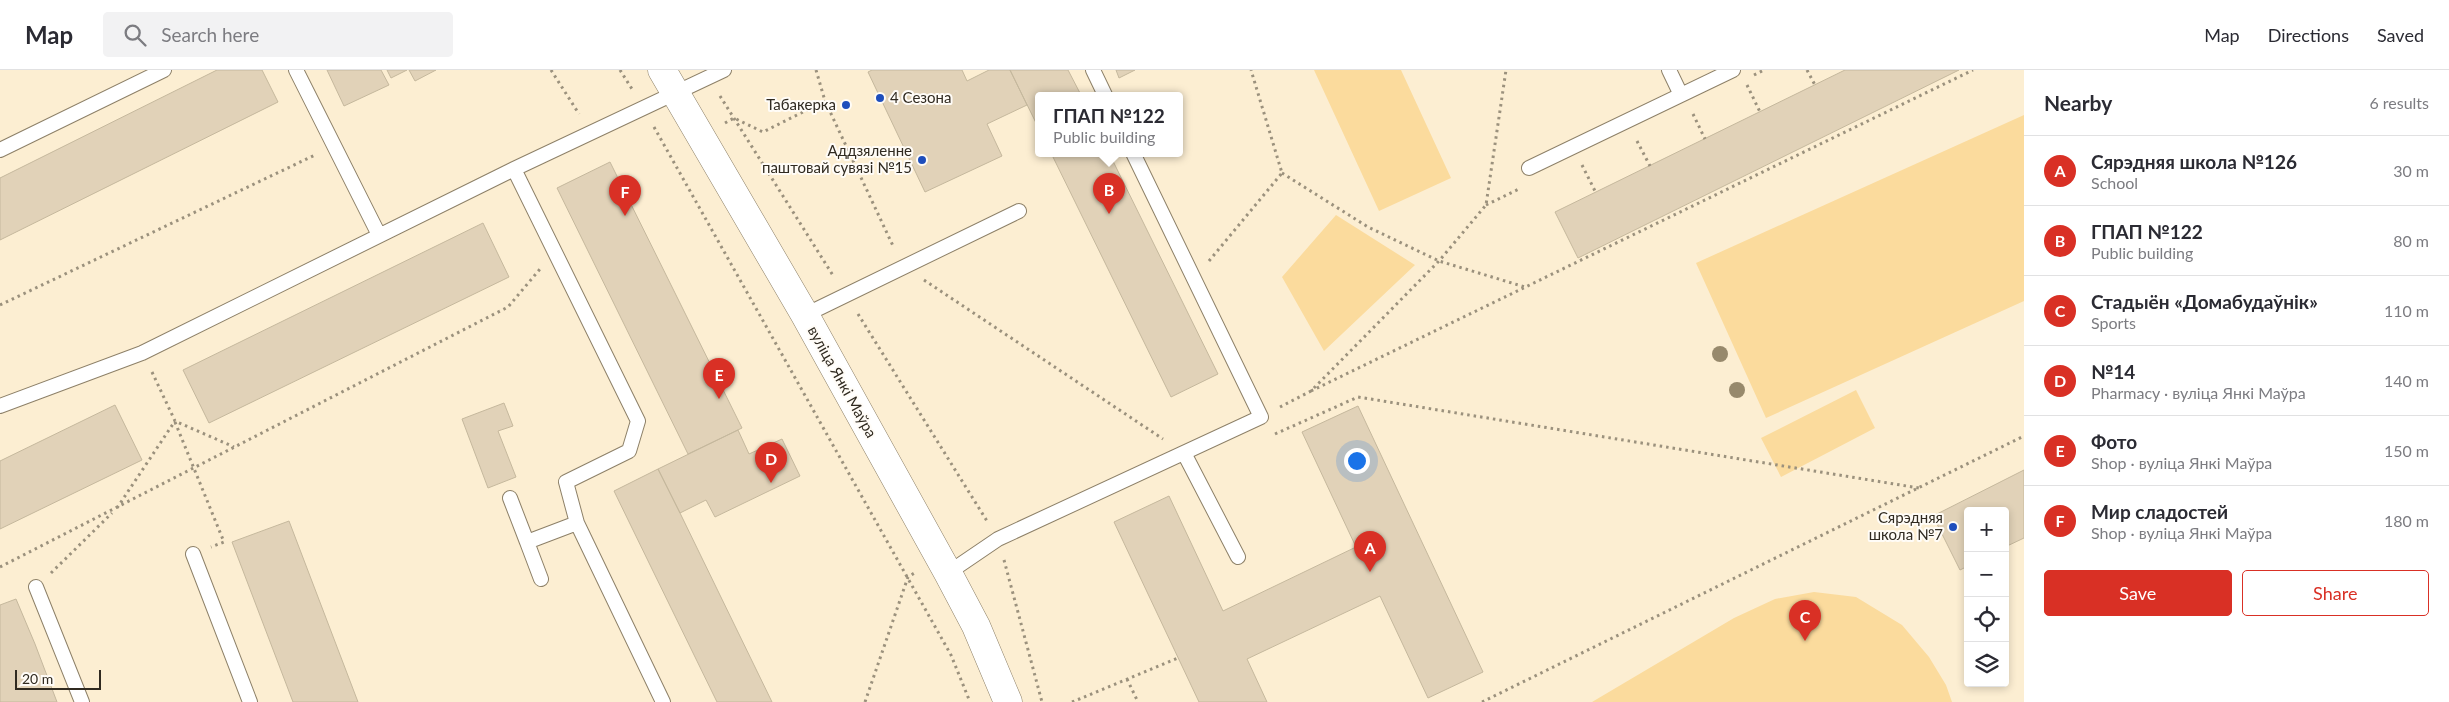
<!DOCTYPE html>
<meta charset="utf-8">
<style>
body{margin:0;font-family:Lato,sans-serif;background:#f2f2f3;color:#2b2b33}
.controls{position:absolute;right:15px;bottom:15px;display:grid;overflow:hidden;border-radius:5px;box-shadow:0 2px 8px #0003}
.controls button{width:45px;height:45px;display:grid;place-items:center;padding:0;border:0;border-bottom:1px solid #e1e1e2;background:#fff;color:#2b2b33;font:25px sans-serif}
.scale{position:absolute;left:15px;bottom:12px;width:86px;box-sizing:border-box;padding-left:5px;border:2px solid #302a20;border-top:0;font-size:14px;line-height:18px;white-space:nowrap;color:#302a20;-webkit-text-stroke:4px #fffcf7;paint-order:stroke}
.you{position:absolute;left:1356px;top:390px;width:18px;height:18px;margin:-12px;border:4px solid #fff;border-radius:50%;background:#1a73e8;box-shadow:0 0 0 8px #1a73e833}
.badge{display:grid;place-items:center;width:32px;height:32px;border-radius:50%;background:#d93025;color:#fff;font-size:16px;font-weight:700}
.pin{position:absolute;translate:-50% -41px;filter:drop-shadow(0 1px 2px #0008)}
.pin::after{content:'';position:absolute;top:26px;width:18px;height:15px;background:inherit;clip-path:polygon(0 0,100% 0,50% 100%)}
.popup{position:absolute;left:1035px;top:22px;width:148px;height:65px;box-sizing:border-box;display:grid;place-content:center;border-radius:5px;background:#fff;filter:drop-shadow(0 1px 4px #0005);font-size:16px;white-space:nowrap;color:#7c7c81}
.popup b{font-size:19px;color:#2b2b33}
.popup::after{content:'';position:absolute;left:50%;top:100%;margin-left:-10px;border:10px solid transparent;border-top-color:#fff}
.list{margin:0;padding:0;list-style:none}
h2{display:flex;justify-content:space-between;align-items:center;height:65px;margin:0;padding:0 20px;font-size:21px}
h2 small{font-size:16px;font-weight:400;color:#7c7c81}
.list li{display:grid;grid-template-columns:32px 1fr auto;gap:15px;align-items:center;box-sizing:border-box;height:70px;padding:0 20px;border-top:1px solid #e1e1e2}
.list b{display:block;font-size:19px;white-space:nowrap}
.list p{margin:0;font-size:16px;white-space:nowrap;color:#7c7c81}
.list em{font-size:16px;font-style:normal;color:#7c7c81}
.actions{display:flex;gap:10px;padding:15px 20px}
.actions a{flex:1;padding:11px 0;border:1px solid #d93025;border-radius:5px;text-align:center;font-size:18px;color:#d93025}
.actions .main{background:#d93025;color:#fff}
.icon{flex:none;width:28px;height:28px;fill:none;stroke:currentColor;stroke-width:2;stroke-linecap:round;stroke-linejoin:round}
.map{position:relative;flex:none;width:2024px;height:632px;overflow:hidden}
header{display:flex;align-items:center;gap:30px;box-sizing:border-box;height:70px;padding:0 25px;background:#fff;border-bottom:1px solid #e1e1e2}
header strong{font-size:24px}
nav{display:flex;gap:28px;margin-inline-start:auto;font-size:18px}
.search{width:350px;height:45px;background:#f2f2f3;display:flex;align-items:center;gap:12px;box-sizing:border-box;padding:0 18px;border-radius:5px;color:#7c7c81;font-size:19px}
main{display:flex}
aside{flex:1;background:#fff}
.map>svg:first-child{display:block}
</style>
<header>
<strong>Map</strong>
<div class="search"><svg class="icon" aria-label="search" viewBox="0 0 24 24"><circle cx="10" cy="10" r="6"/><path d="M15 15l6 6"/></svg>Search here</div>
<nav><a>Map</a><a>Directions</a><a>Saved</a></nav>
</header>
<main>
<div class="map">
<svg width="2024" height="632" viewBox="0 0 2024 632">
<rect width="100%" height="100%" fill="#fceed2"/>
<path fill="#fbdb9d" d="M 1314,0 L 1401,0 L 1451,108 L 1379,141 Z
M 2024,45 L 2024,231 L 1766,348 L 1696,193 Z
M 1336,145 L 1415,195 L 1324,281 L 1282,207 Z
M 1856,320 L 1875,358 L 1781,407 L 1761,368 Z
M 1814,522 L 1856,527 L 1902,555 L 1929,587 L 1946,615 L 1952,632 L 1592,632 L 1734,548 L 1775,529 Z"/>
<path fill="#e1d2b8" stroke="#c5b89d" d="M 217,0 L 262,0 L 278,32 L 0,170 L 0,108 Z
M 327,0 L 381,0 L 389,15 L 344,36 Z
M 387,0 L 407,0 L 391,8 Z
M 409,0 L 436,0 L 415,11 Z
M 872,0 L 962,0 L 967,11 L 989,0 L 1010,0 L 1027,35 L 987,54 L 1002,86 L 925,122 L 868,2 Z
M 1010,0 L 1068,0 L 1081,25 L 1039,25 L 1039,59 Z
M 1116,0 L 1135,0 L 1119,8 Z
M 1845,0 L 1959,0 L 1578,188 L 1555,142 Z
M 1051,83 L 1109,83 L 1218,304 L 1171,327 Z
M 610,92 L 742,358 L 688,384 L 557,118 Z
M 483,153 L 509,207 L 209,353 L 183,300 Z
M 504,333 L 513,356 L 498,361 L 516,407 L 488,418 L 462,349 Z
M 115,335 L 142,390 L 0,459 L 0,391 Z
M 1358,336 L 1483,602 L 1428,628 L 1380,526 L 1247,589 L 1267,632 L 1199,632 L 1114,452 L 1169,426 L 1223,541 L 1356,477 L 1302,362 Z
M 738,360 L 749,384 L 782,369 L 800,406 L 715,447 L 706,430 L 680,443 L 658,399 Z
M 658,399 L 680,443 L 772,632 L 717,632 L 652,499 L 614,421 Z
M 2024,400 L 2024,468 L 2005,477 L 2005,441 L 1968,441 L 1968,496 L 1960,500 L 1933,446 Z
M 289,451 L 358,632 L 293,632 L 232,472 Z
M 16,529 L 35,574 L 57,632 L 0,632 L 0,535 Z"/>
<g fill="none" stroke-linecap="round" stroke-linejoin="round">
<g stroke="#8d8068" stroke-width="16">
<path id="service" d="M 296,0 L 379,165
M 1093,0 L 1105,25
M 1669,0 L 1681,25
M 0,80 L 164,0
M 1529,98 L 1733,0
M 514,99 L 638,351 L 629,381 L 566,412 L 577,453 L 663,632
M 805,245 L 1019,141
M 0,336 L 142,283 L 514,99 L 724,0
M 1184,383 L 1238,487
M 510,428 L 527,472 L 577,453
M 527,472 L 541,509
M 193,484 L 250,632
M 948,503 L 998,469 L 1261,347 L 1133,83
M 36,517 L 82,632"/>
</g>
<g stroke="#8d8068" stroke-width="29">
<path id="tertiary" d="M 662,0 L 805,245 L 948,503 L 976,556 L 1008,632"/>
</g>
<path stroke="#9b917d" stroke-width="3" stroke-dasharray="2.5 4" stroke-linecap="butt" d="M 551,0 L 579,44
M 620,0 L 632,19
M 816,0 L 825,31 L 894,178
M 1807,0 L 1815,15
M 1754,5 L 1764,0
M 1747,15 L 1760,42
M 720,26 L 834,207
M 1693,44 L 1705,69
M 725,53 L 734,48 L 763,62 L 825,31
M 654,57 L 951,585 L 970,632
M 1637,71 L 1650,96
M 1582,95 L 1596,123
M 1282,103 L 1368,157 L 1439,191 L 1525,217
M 1486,135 L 1521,118
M 1209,191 L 1282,103 L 1251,0
M 924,210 L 1163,369
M 0,235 L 315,85
M 858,244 L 987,451
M 152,302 L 175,351 L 234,377
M 1311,321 L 1973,0
M 1280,337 L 1311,321 L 1439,191 L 1486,135 L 1506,0
M 175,352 L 224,472 L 211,477
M 1275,364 L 1358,327 L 1919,418
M 117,438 L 175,351
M 1004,490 L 1042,632
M 0,497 L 508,237 L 540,199
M 51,503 L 112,443
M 1127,609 L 1138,632
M 865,632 L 908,507 L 916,502
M 1072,632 L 1178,588
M 1482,632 L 2024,366"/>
<use href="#service" stroke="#fff" stroke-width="14"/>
<use href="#tertiary" stroke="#fff" stroke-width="28"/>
</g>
<g fill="#97896c">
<circle cx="1720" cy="284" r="8"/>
<circle cx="1737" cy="320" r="8"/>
</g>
<g fill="#1e4ebc" stroke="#fffcf7" stroke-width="2">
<circle cx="880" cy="28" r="5"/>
<circle cx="846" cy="35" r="5"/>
<circle cx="922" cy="90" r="5"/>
<circle cx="1953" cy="457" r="5"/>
</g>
<g text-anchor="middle" stroke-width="4" stroke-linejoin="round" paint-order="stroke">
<g font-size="15" fill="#302a20" stroke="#fffcf7" text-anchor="end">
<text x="890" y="33" text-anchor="start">4 Сезона</text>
<text x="836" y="40">Табакерка</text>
<text x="912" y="86">Аддзяленне<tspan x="912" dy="17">паштовай сувязі №15</tspan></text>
<text x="1943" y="453">Сярэдняя<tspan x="1943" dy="17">школа №7</tspan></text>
</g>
<g font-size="15" fill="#302a20" stroke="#fffcf7">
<text transform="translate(842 312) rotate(61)" y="5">вуліца Янкі Маўра</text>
</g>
</g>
</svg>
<div class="controls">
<button>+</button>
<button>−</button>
<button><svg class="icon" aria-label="locate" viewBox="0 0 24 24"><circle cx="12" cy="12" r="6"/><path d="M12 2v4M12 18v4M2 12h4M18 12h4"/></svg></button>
<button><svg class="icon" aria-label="layers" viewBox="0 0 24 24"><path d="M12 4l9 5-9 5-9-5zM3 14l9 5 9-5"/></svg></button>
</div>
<div class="scale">20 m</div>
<div class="you"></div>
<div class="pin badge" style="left:1370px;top:502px">A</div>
<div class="pin badge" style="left:1109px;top:144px">B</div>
<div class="popup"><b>ГПАП №122</b>Public building</div>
<div class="pin badge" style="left:1805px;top:571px">C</div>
<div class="pin badge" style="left:771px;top:413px">D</div>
<div class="pin badge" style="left:719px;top:329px">E</div>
<div class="pin badge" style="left:625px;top:146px">F</div>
</div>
<aside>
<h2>Nearby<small>6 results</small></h2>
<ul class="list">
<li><span class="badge">A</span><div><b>Сярэдняя школа №126</b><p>School</p></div><em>30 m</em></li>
<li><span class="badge">B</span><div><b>ГПАП №122</b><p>Public building</p></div><em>80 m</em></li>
<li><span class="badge">C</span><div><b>Стадыён «Домабудаўнік»</b><p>Sports</p></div><em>110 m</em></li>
<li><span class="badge">D</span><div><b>№14</b><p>Pharmacy · вуліца Янкі Маўра</p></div><em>140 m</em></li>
<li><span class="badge">E</span><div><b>Фото</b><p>Shop · вуліца Янкі Маўра</p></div><em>150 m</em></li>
<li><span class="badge">F</span><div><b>Мир сладостей</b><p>Shop · вуліца Янкі Маўра</p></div><em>180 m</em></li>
</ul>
<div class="actions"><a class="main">Save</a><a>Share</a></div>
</aside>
</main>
